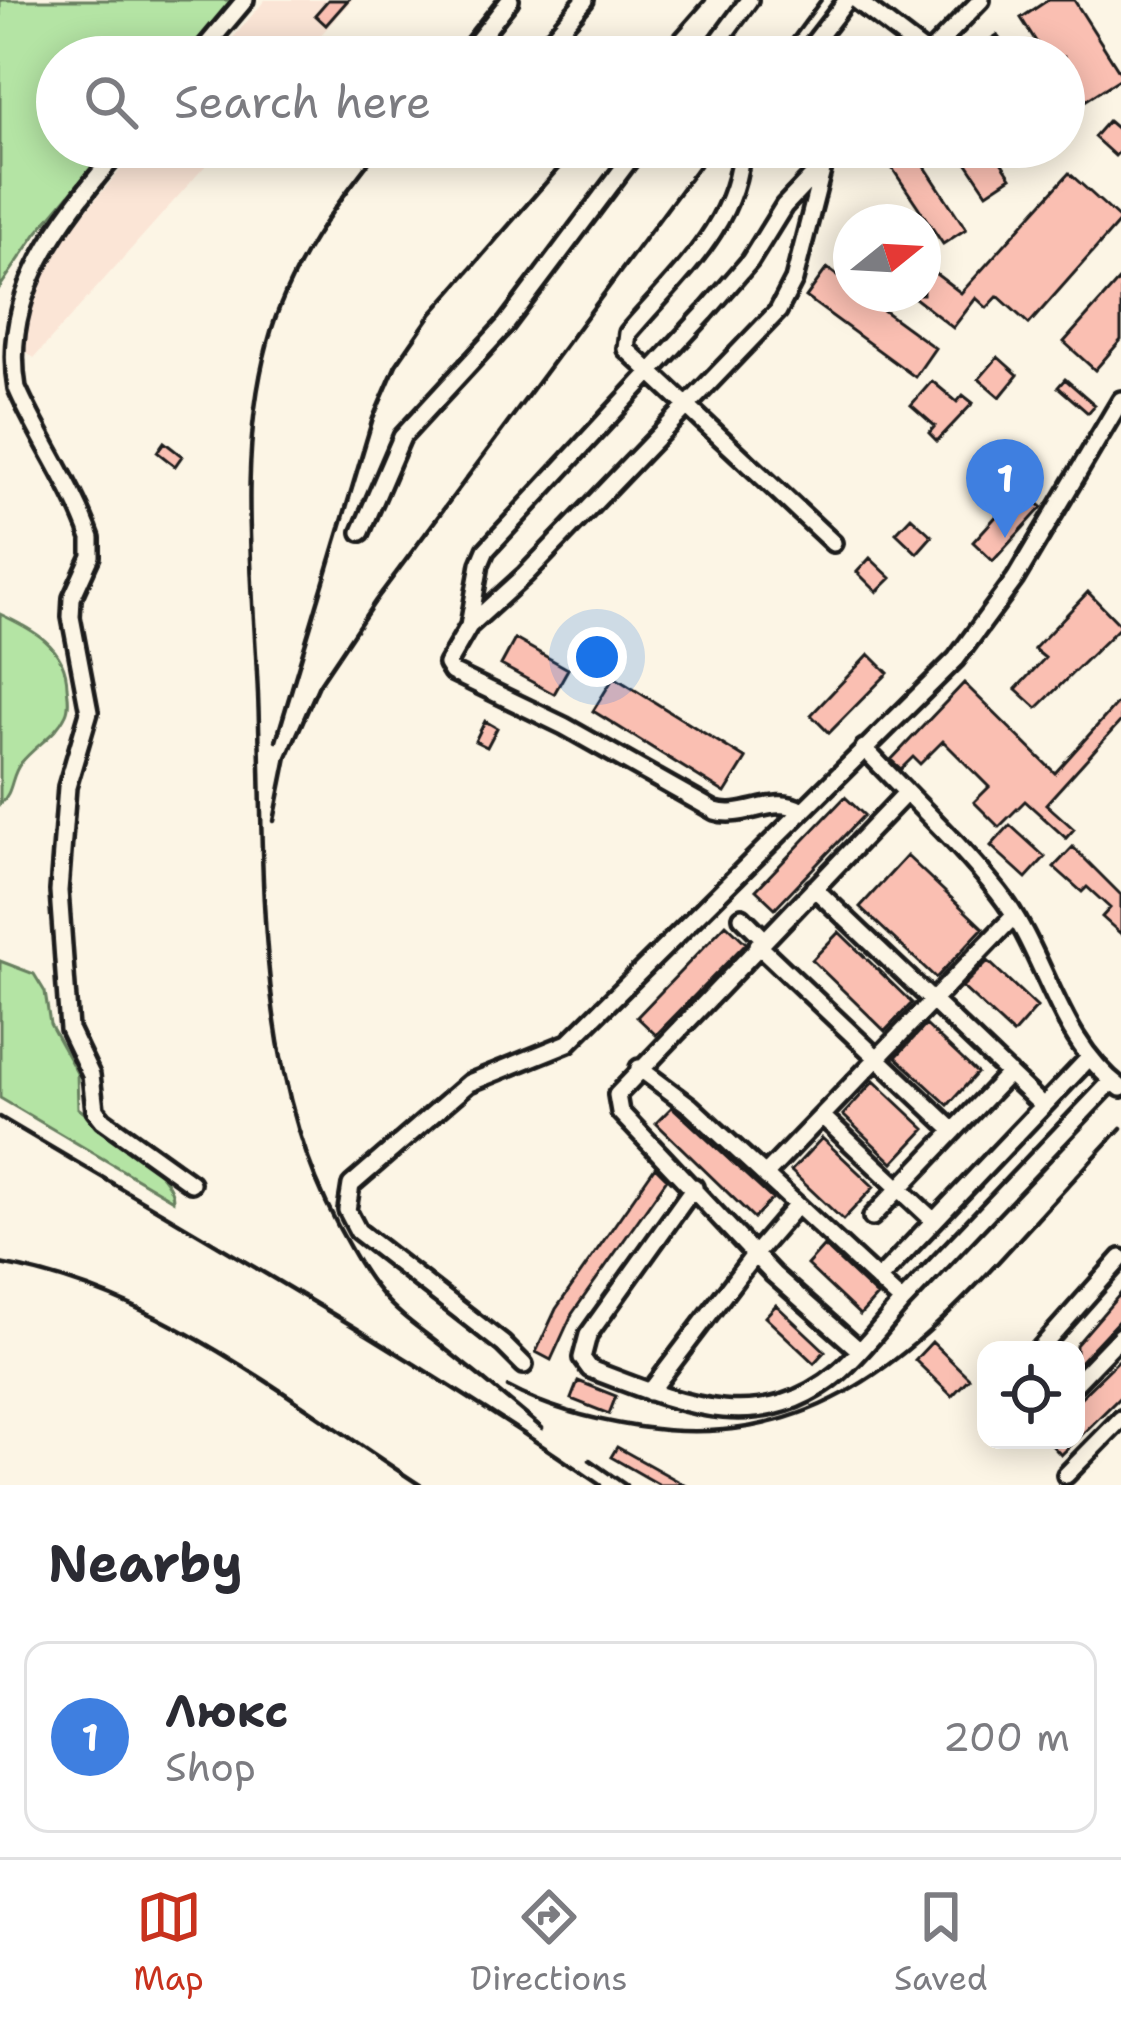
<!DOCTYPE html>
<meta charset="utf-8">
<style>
body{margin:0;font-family:"Shantell Sans",sans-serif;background:#f2f2f3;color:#2b2b33}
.controls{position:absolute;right:36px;bottom:36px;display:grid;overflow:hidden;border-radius:24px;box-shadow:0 6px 30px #0003}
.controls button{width:108px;height:108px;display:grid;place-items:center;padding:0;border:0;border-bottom:3px solid #e1e1e2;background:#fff;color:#2b2b33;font:60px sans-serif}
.compass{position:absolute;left:833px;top:204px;width:108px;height:108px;border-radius:50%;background:#fff;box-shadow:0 6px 30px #0003;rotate:72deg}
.you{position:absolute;left:597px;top:657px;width:42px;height:42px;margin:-30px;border:9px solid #fff;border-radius:50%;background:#1a73e8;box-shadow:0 0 0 18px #1a73e833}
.badge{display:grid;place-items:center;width:78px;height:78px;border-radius:50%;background:#c8321e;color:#fff;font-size:39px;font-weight:700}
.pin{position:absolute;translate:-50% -99px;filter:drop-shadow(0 3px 6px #0008)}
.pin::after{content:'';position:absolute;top:63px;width:42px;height:36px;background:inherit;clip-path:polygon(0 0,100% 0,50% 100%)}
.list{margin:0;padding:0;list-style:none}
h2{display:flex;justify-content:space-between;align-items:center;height:156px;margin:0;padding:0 48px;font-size:51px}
h2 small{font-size:39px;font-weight:400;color:#7c7c81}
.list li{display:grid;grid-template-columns:78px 1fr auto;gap:36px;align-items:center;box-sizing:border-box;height:192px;margin:0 24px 24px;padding:0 24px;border:3px solid #e1e1e2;border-radius:24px}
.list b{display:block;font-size:45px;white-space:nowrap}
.list p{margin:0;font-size:39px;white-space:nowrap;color:#7c7c81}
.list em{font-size:39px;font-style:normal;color:#7c7c81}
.icon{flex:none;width:66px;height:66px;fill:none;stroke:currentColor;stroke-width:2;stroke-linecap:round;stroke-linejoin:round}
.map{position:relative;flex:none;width:1121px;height:1485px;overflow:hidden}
.search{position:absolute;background:#fff;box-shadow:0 6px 30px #0003;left:36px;right:36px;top:36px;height:132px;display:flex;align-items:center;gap:30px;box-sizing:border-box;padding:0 42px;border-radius:66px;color:#7c7c81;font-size:45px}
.sheet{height:372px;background:#fff}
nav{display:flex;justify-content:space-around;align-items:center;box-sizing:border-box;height:168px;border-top:3px solid #e1e1e2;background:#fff;font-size:33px;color:#7c7c81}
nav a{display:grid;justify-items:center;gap:6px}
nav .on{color:#c8321e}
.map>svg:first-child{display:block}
</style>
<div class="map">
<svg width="1121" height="1485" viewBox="0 0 1121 1485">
<rect width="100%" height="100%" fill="#fcf5e5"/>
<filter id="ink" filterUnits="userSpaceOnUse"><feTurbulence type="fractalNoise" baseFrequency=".00833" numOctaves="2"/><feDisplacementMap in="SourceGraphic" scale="24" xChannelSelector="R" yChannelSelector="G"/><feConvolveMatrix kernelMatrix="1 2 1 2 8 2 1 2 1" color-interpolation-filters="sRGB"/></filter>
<g filter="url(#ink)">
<path fill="#fbe5d6" d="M 265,0 L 352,0 L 301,57 L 217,57 Z
M 140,147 L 222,147 L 34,358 L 17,344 L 26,281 Z"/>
<path fill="#b4e4a4" stroke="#688060" stroke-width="3" d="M 0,0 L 231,0 L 183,57 L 57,57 L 57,147 L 109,147 L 37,233 L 0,287 Z
M 0,614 C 32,629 66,646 67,686 C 68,695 70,706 66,714 C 56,736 35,745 21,763 C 10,776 14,792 0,804 Z
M 0,961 L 34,974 L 45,992 L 50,1024 L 77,1073 L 78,1108 C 102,1127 173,1170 173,1200 L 0,1098 Z"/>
<path fill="#fabfb2" stroke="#1c1c1c" stroke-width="3" d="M 328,0 L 348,0 L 326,25 L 315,15 Z
M 1048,0 L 1074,0 L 1121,74 L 1121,78 L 1077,106 L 1064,86 L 1064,57 L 1046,57 L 1021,18 Z
M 997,35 L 1012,57 L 979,57 L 974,50 Z
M 1108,121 L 1121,132 L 1121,150 L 1115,156 L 1094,137 Z
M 878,147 L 912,147 L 966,229 L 943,244 Z
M 956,147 L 991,147 L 1011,177 L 987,193 Z
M 1069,173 L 1121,220 L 1029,324 L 998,296 L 987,308 L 976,298 L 953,328 L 910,294 L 923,294 L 923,264 L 961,293 Z
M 827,268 L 851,286 L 851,294 L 861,294 L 935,348 L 915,377 L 806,297 Z
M 1121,278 L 1121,340 L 1095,370 L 1064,342 Z
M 998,357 L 1018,375 L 1000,397 L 979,379 Z
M 1065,379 L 1095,405 L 1088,413 L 1058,387 Z
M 932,381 L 957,402 L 963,395 L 973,403 L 937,441 L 929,433 L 935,426 L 911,405 Z
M 164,442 L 182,456 L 175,466 L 157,452 Z
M 1021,489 L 1042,507 L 993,561 L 973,542 Z
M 911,517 L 932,536 L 917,553 L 896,533 Z
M 870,558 L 891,578 L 877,592 L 857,572 Z
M 1088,592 L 1121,626 L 1037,708 L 1016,689 L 1045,658 L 1034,649 Z
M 515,639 L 568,669 L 554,694 L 501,665 Z
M 869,654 L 888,673 L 829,733 L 811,715 Z
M 614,677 L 746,759 L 725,793 L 593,711 Z
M 964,683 L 1055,773 L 1121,699 L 1121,721 L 1046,804 L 1074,829 L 1066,838 L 1025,801 L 999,827 L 974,802 L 989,787 L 943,741 L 920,764 L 913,757 L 901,769 L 891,760 Z
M 485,721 L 497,728 L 487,747 L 475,741 Z
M 845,797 L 864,815 L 775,908 L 756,890 Z
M 1010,825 L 1045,857 L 1026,878 L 991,846 Z
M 1073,847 L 1121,895 L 1121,934 L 1102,917 L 1110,908 L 1087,887 L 1082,892 L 1054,867 Z
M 907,856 L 983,928 L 936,978 L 860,907 Z
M 726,924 L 746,943 L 656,1035 L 637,1017 Z
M 839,932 L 912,1003 L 885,1031 L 812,960 Z
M 988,961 L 1037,1007 L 1013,1034 L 962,987 Z
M 926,1025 L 977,1073 L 948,1105 L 896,1057 Z
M 874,1081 L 925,1129 L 893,1163 L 843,1115 Z
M 672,1107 L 772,1199 L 754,1218 L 656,1123 Z
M 822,1138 L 874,1187 L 843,1220 L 791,1171 Z
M 655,1167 L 667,1179 L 572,1314 L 551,1360 L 536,1352 L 556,1309 Z
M 824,1246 L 877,1296 L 860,1315 L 807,1265 Z
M 1121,1293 L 1121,1318 L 1076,1366 L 1076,1345 Z
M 776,1305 L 825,1351 L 814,1363 L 765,1317 Z
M 932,1342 L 969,1378 L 952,1396 L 915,1360 Z
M 1121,1358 L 1121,1396 L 1061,1455 L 1047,1440 L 1076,1440 L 1076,1402 Z
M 578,1381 L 616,1396 L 609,1414 L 571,1399 Z
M 617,1447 L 685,1485 L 660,1485 L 611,1457 Z"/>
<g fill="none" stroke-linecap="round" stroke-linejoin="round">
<g stroke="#1c1c1c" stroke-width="24">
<path id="minor" d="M 856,0 L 928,55
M 197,57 L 245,0
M 465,57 L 510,0
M 536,57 L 585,0
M 707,57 L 749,0
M 803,57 L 847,0
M 926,57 L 981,0
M 122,147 C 66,214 0,290 17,388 C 39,439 73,486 91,538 L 91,556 L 72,598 L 71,617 L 89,712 L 67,787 L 59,891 L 69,1029 L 91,1075 L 95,1110 L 103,1120 L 191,1183
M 741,147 C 739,224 675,277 628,333 L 626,349 L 833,543
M 361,532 L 402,437 L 506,324 L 639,147
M 469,626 L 525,575 L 778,311 L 794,280 L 823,167
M 864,748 C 908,796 958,841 998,892 C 1047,953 1056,1039 1121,1088
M 800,810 C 776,794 743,820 715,811 L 564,726 L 452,672 L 447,664 L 469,626 L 480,564 L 486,550 L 705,313 L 750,261 L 784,206 L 840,147
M 814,888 L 1043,1106
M 742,917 L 764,939
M 758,945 L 954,1131
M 639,1068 L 690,1106 L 902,1302 L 1112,1081
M 822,1116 L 934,1221
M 765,1175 L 1014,916
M 694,1187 L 588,1335 L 582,1358 L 590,1369 C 676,1402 758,1440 839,1372 C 862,1352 882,1325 902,1302
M 872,1217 L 1009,1073
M 878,1280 L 1088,1059
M 859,1350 L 773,1274 L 620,1112 L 617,1095 L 906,793
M 1039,1350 L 1121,1258
M 524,1365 L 503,1344 L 358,1231 L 347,1210 L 351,1185 L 469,1083 L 568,1043 L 956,659 L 1015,579 L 1121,400
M 1076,1383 L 1121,1336
M 650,1392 L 754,1255 L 797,1205
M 1066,1475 L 1121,1419"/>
</g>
<use href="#minor" stroke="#fcf5e5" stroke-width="15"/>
<path stroke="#1c1c1c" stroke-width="4.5" d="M 451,57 L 496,0
M 655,57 L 705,0
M 779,57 L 821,0
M 381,147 C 335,205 287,269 268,342 C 237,456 253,577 258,694 C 265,870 252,1066 338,1226 C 351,1250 364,1274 382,1295 C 400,1316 423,1331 444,1348 C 477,1374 510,1401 542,1428
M 276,741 L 373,418 L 396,365 L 432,313 L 577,147
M 274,821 L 287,757 L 319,685 L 376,600 L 713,147
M 0,1117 C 202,1237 407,1352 600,1485
M 0,1264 C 159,1291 288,1399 420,1485
M 508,1387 C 549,1409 594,1420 639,1427 C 803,1451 899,1370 1003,1257 C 1042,1214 1082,1171 1121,1128
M 590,1460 L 626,1485"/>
</g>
</g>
</svg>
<div class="controls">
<button><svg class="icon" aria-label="locate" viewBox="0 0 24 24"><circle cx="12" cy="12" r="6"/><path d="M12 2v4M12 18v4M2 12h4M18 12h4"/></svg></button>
</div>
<svg class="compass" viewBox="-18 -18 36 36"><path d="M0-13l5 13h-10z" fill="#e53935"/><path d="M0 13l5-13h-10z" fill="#7c7c81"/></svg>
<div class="you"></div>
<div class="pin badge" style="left:1005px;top:538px;background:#3f7fe0">1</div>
<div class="search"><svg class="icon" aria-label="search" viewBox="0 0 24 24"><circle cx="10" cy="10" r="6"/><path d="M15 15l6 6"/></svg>Search here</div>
</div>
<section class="sheet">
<h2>Nearby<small></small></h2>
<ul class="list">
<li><span class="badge" style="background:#3f7fe0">1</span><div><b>Люкс</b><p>Shop</p></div><em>200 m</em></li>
</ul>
</section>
<nav>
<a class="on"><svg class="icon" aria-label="map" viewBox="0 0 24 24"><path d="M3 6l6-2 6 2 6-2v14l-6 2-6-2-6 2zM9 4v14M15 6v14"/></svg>Map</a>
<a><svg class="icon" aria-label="directions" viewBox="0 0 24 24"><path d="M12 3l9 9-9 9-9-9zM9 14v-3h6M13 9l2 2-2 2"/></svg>Directions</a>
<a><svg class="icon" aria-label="saved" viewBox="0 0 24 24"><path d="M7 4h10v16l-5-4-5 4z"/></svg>Saved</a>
</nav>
